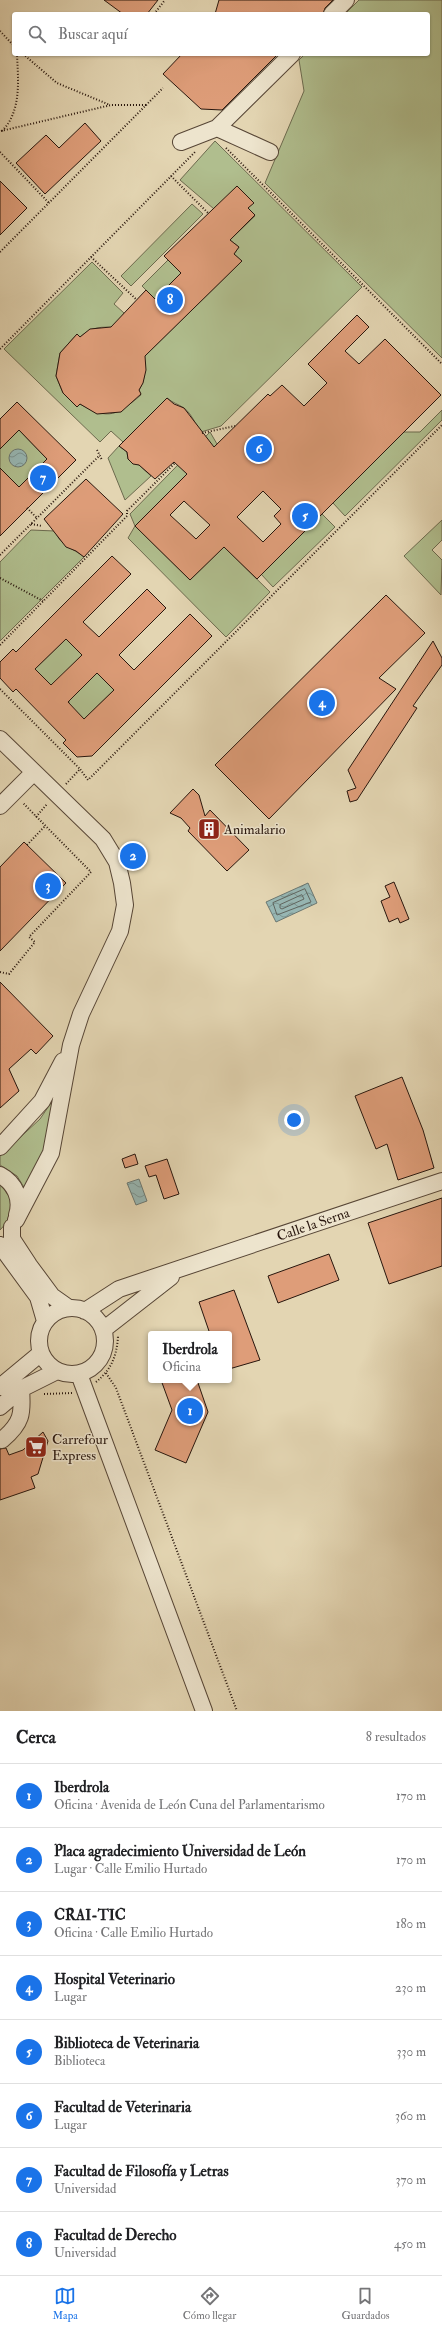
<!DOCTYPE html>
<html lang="es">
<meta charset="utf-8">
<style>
body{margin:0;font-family:"IM FELL Double Pica",serif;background:#f2f2f2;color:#202124}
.you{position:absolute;left:294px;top:1120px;width:14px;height:14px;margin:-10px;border:3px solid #fff;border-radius:50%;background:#1a73e8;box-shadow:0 0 0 6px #1a73e833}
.badge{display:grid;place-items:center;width:26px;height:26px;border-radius:50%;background:#1a73e8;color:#fff;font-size:13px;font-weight:700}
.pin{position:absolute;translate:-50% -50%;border:2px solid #fff;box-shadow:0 1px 4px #0006}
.popup{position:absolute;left:148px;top:1331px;width:84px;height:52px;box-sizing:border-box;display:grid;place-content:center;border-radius:4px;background:#fff;filter:drop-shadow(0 1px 3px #0005);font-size:13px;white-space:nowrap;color:#757577}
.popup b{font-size:15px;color:#202124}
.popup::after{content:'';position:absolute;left:50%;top:100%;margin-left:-8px;border:8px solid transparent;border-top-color:#fff}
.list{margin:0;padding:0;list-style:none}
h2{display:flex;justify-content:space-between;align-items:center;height:52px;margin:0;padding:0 16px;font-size:17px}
h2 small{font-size:13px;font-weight:400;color:#757577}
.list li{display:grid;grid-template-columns:26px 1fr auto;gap:12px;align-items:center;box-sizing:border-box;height:64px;padding:0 16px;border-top:1px solid #e0e0e0}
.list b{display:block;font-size:15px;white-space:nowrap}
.list p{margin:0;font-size:13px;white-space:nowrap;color:#757577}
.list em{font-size:13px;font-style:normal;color:#757577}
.icon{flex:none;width:22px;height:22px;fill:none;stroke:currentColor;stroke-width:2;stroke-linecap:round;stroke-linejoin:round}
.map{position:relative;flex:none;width:442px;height:1711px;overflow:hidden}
.search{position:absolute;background:#fff;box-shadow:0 1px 3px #0004;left:12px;right:12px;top:12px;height:44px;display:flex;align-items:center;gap:10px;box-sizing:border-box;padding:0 14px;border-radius:4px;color:#757577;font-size:15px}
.sheet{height:564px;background:#fff}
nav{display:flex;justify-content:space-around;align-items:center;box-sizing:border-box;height:56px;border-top:1px solid #e0e0e0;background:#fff;font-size:11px;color:#757577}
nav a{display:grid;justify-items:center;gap:2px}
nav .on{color:#1a73e8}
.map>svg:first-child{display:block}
</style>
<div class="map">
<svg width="442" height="1711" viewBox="0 0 442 1711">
<defs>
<pattern id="water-waves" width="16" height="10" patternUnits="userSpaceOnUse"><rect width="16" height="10" fill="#97b7b4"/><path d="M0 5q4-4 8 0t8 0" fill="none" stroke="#7b9491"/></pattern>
</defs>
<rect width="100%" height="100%" fill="#e3d5b2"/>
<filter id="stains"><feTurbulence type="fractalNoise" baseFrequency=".005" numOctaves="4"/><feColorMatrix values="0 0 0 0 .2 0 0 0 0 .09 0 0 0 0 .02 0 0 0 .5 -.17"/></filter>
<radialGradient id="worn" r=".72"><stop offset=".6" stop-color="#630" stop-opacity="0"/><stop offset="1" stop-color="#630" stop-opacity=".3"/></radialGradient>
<path fill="#b0be8e" stroke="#6c6a4e" d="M 359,0 L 442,0 L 442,358 L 265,183 L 304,91 L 299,60 L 305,54 L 428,54 L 428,14 L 345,14 Z
M 215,141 L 362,287 L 221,426 L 201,432 C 195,424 192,414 184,408 C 178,404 173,403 167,398 L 123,442 L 111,431 L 100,442 L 4,349 L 92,262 L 123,293 L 114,304 L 124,313 L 117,328 C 101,326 92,327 80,337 L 77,334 L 60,353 L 56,376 L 63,393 L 77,407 L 80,404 C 109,421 117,415 141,395 L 139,390 C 148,375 144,364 139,348 L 152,349 L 242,261 L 234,254 L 239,247 L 230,240 L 255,216 L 248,208 L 253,202 L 214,209 L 180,180 Z
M 192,204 L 203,214 L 131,286 L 121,276 Z
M 168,260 L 181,273 L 155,299 L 142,286 Z
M 442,410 L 442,420 L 345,516 L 333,503 L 404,432 L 420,432 Z
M 19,430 L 47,459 L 19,487 L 0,468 L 0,449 Z
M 210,432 L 217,444 L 135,526 L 190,580 L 224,547 L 270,592 L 226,637 L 128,538 L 135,526 L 130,514 Z
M 119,446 L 127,452 L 128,459 L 139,465 L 151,476 L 125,500 L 108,458 Z
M 322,514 L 335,527 L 273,587 L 261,574 Z
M 442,520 L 442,540 L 432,550 L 442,560 L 441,595 L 404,556 Z
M 31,530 L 55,531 C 60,546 73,548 84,557 L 0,641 L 0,562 Z
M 66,639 L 82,655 L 64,673 L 80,690 L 97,673 L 114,690 L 84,719 L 69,704 L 69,692 L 52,686 L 35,669 Z
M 57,1094 L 49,1141 L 25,1189 L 17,1176 L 0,1165 L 0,1156 L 40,1119 Z
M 0,1183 L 12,1201 L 10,1219 L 0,1230 Z"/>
<path fill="url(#water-waves)" stroke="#6b7771" d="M9 458a9 9 0 1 1 18 0a9 9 0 1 1-18 0Z
M 308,883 L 317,903 L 276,922 L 266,902 Z
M 139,1179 L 147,1201 L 136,1205 L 127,1183 Z"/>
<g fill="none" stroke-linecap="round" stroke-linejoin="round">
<path stroke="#606660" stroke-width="1" d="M 305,889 L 311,902 L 277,915 L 273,903 Z
M 302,895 L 304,899 L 282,909 L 280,908 L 280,905 Z"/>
</g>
<path fill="#de9d79" stroke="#28160d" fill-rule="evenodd" d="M 104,0 L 158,0 L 147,14 L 123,14 Z
M 219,0 L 333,0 L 325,8 L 323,14 L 215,14 Z
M 182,54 L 278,54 L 222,110 L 201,109 L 163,74 Z
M 85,123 L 101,141 L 45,194 L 16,163 L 46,135 L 59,148 Z
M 0,181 L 27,208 L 0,235 Z
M 237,186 L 254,203 L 248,208 L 255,215 L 230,240 L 239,247 L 234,254 L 242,261 L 145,356 L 146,370 L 143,383 L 139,390 L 141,394 L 121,412 L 97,414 L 80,404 L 77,407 L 63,393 L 56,376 L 60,353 L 77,334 L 80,337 L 90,329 L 111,327 L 146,290 L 155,299 L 181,273 L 164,256 Z
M 357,315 L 369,327 L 345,351 L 359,364 L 385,339 L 441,395 L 257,579 L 224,547 L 190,580 L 135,526 L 187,474 L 174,462 L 155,479 L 139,465 L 133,464 L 128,459 L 127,452 L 119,446 L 167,398 L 174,404 L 184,408 L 214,447 L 268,394 L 270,396 L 282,385 L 304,406 L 327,383 L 308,364 ZM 263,491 L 281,509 L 274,516 L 281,524 L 263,542 L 237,517 ZM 184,501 L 210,525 L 196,539 L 170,515 Z
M 17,402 L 76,460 L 0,536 L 0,468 L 19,487 L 47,459 L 19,430 L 0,449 L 0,419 Z
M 86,479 L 123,514 L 84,557 L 76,551 L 66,547 L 44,519 Z
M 112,556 L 131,574 L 83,622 L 99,637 L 147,589 L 166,608 L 119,655 L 134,670 L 190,614 L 212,636 L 92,756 L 77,757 L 63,743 L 66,740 L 16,689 L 13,692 L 0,678 L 0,662 L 13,649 L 16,652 ZM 66,639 L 82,655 L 51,685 L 35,669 ZM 97,673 L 114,690 L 84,719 L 68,702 Z
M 386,595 L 425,633 L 379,678 L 396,689 L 269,819 L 215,765 Z
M 433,641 L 442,658 L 442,665 L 413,706 L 417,708 L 357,800 L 350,802 L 347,791 L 356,788 L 348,770 Z
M 193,789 L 199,795 L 205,816 L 210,810 L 249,850 L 227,871 L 188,831 L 190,828 L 181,818 L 170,813 Z
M 24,842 L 66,883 L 0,951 L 0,867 Z
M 394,882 L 409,919 L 400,923 L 398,918 L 389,922 L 381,901 L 390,897 L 385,886 Z
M 0,982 L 53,1036 L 36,1054 L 31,1049 L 9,1069 L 19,1091 L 0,1108 Z
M 402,1077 L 423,1130 L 434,1168 L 398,1180 L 387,1144 L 376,1149 L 355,1096 Z
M 135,1154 L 138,1164 L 125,1168 L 122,1159 Z
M 167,1159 L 179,1194 L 164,1199 L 156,1175 L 149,1177 L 145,1166 Z
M 442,1198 L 442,1266 L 389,1284 L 368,1223 Z
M 329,1254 L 339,1280 L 278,1303 L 268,1276 Z
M 234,1290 L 260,1360 L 229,1369 L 229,1334 L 210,1334 L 199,1302 Z
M 161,1380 L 197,1380 L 208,1412 L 186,1463 L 155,1450 L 172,1410 Z
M 43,1432 L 48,1441 L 38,1474 L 31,1477 L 35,1488 L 0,1500 L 0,1449 L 6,1448 L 9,1455 L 23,1450 Z"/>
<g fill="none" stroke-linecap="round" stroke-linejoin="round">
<g stroke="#574636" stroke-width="18">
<path id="minor" d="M 332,14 L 346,0
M 217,128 L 270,152
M 181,142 L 217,128 L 292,54
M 0,739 L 103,839 L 117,862 L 122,883 L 125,905 L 120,931 L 81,1014 L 71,1045 L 51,1153 L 16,1220
M 0,806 L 34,772
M 0,1147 L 42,1101 L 63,1061
M 0,1175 C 15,1183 22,1199 17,1215
M 12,1227 L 12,1239 L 29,1265 L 52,1296 L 69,1308
M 0,1245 L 38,1297 L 45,1321
M39 1341a33 33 0 1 1 66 0a33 33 0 1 1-66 0Z
M 85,1311 L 119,1289 L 442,1181
M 103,1330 L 171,1277
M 79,1374 L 204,1711
M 0,1387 L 41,1353
M 0,1407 L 21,1389 L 57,1371
M 2,1440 C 22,1423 23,1414 21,1389"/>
</g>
<path stroke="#28160d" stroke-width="2" stroke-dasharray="1 2" stroke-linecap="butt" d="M 154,14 L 165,0
M 0,31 L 14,46
M 23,54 L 57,83 L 110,105
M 1,131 L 111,105 L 147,105
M 2,131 C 22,111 18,79 17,54
M 226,148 L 442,364
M 0,152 L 49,203
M 171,176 L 209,214
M 0,252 L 163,88
M 91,257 L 137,300
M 0,349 L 195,152
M 202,433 L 235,426
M 97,450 L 102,460
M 27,508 L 37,518
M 31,524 L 42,526
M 0,555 L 100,455
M 0,578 L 43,601
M 0,645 L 127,516 L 127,511 L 175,463
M 0,689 L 80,769
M 66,784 L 80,769 L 88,780 L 442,425
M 36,817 L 47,804
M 27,845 L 45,826
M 0,972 L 9,974 L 35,942 L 29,937 L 91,872 L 23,803
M 106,1373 L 116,1388 L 237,1711
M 96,1382 C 111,1370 117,1356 118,1336
M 44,1394 L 72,1393"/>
<use href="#minor" stroke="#ede4cd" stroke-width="16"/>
</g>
<defs>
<g id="building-square" transform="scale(1.15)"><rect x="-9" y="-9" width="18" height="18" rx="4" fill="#8f2418" stroke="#ede4cd"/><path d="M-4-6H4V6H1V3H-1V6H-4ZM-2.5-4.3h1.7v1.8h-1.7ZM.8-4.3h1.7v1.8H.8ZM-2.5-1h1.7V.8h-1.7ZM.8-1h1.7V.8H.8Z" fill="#fff"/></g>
<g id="supermarket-square" transform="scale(1.15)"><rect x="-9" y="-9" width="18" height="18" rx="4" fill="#8f2418" stroke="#ede4cd"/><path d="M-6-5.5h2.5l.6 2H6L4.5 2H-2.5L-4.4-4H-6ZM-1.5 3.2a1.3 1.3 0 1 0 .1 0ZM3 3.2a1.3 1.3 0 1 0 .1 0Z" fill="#fff"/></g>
</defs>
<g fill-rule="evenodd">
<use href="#building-square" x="209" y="829"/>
<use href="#supermarket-square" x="36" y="1447"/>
</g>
<g text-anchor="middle" stroke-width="3" stroke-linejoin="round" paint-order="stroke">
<g font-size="14" fill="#28160d" stroke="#ede4cd" text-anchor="start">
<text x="224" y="834">Animalario</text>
<text x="52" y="1444">Carrefour<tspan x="52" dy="16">Express</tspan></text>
</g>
<g font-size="14" fill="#28160d" stroke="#ede4cd">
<text transform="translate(313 1224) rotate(-19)" y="5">Calle la Serna</text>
</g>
</g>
<rect width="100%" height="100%" filter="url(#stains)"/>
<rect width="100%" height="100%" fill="url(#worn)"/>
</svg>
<div class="you"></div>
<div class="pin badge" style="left:190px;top:1411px">1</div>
<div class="popup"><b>Iberdrola</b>Oficina</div>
<div class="pin badge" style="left:133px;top:856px">2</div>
<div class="pin badge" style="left:48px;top:886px">3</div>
<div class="pin badge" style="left:322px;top:703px">4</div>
<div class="pin badge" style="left:305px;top:516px">5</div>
<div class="pin badge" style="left:259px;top:449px">6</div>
<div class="pin badge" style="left:43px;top:478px">7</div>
<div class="pin badge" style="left:170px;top:300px">8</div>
<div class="search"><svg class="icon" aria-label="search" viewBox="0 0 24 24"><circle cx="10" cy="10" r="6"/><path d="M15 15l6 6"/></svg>Buscar aquí</div>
</div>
<section class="sheet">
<h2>Cerca<small>8 resultados</small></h2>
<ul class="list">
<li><span class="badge">1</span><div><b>Iberdrola</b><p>Oficina · Avenida de León Cuna del Parlamentarismo</p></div><em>170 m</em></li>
<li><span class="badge">2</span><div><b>Placa agradecimiento Universidad de León</b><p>Lugar · Calle Emilio Hurtado</p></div><em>170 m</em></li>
<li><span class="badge">3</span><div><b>CRAI-TIC</b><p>Oficina · Calle Emilio Hurtado</p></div><em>180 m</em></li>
<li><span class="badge">4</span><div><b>Hospital Veterinario</b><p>Lugar</p></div><em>230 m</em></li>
<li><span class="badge">5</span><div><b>Biblioteca de Veterinaria</b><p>Biblioteca</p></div><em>330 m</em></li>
<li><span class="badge">6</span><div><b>Facultad de Veterinaria</b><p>Lugar</p></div><em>360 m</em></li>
<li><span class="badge">7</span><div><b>Facultad de Filosofía y Letras</b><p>Universidad</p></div><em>370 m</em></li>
<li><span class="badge">8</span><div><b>Facultad de Derecho</b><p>Universidad</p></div><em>450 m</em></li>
</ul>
</section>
<nav>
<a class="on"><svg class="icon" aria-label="map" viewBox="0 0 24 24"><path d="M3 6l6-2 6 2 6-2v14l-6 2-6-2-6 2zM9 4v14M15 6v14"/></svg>Mapa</a>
<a><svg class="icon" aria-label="directions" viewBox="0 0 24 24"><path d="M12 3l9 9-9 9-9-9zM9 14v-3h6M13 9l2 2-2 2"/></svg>Cómo llegar</a>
<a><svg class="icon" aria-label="saved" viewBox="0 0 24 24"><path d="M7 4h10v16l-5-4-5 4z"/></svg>Guardados</a>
</nav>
